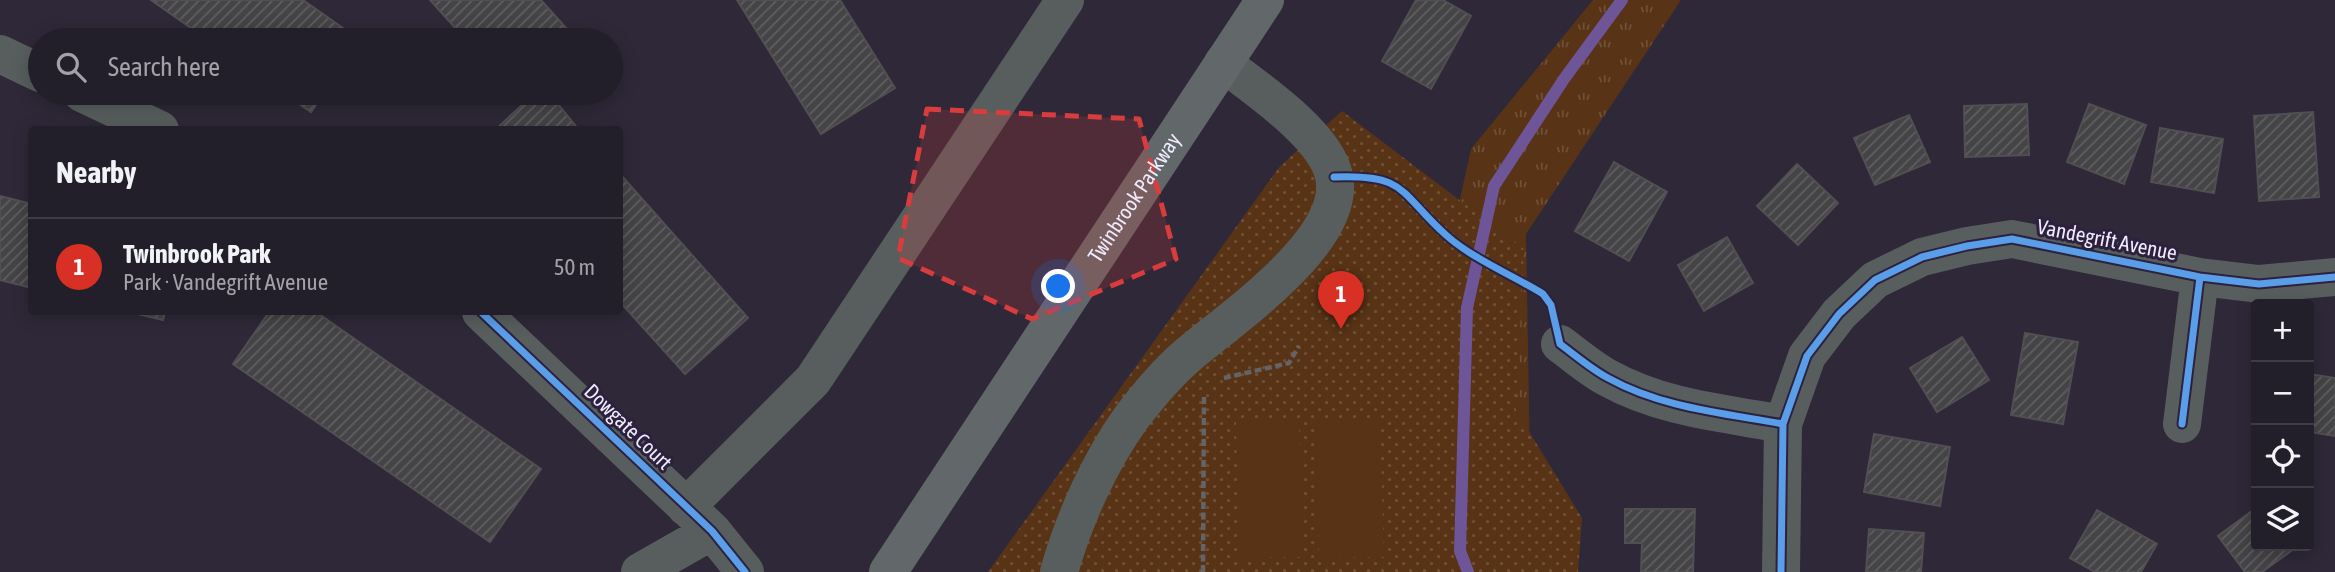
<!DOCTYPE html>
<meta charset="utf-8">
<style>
body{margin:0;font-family:"Asap Condensed",sans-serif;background:#2a2732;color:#f1f3f6}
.controls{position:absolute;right:21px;bottom:21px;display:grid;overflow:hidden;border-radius:7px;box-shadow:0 4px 18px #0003}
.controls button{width:63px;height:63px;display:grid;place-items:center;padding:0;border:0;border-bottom:2px solid #3f3c47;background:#221e2a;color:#f1f3f6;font:35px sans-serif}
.you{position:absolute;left:1059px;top:287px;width:24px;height:24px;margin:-18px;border:5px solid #fff;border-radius:50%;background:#1a73e8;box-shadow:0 0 0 10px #1a73e833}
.badge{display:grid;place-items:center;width:46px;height:46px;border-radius:50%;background:#d93025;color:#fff;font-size:23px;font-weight:700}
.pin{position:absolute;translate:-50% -58px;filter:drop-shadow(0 2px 4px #0008)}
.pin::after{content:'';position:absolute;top:37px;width:24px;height:21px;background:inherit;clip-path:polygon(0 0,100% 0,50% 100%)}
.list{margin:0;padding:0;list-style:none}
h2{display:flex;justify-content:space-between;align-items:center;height:91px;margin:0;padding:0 28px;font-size:30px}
h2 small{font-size:23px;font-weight:400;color:#a2a2a8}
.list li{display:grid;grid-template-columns:46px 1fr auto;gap:21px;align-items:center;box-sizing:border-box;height:98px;padding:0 28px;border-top:2px solid #3f3c47}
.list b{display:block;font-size:26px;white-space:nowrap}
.list p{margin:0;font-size:23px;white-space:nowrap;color:#a2a2a8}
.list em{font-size:23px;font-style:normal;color:#a2a2a8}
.icon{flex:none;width:38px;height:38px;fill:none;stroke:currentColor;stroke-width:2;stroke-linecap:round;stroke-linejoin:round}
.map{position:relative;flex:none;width:2335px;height:572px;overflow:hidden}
.search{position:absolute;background:#221e2a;box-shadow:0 4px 18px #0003;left:28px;top:28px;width:595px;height:77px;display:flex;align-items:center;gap:18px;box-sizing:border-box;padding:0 24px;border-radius:38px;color:#a2a2a8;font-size:26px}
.panel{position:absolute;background:#221e2a;box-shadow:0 4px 18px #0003;left:28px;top:126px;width:595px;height:189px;border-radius:7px}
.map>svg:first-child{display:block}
</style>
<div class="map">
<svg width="2335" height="572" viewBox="0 0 2335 572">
<defs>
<pattern id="grass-tufts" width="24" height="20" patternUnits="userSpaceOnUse" patternTransform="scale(1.75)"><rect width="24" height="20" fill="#583315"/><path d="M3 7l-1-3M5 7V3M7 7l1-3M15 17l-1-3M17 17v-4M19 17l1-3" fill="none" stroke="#705138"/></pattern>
<pattern id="park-dots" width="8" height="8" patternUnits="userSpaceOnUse" patternTransform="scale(1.75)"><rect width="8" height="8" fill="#583315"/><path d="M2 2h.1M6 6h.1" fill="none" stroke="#705138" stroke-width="1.8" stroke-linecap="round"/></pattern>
<pattern id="building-hatch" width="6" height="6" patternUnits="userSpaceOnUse" patternTransform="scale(1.75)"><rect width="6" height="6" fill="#444345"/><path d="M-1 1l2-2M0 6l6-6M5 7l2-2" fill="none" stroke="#5f5e61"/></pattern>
</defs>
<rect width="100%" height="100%" fill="#2e2838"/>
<path fill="url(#grass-tufts)" d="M 1593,0 L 1681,0 L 1526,234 L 1531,521 L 1415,403 L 1471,149 Z"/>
<path fill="url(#park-dots)" d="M 1342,111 L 1524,249 L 1516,410 L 1582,518 L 1578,572 L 988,572 L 1280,166 Z"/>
<path fill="#583315" d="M 1380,418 L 1384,557 L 1319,558 L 1316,420 Z
M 1299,420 L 1303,557 L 1239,558 L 1236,421 Z"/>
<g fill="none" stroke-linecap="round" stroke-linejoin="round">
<path stroke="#6d5597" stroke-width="12" d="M 1468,572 L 1460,551 L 1467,308 L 1494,186 L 1564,79 L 1622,0"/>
</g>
<path fill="url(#building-hatch)" stroke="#514f52" stroke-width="2" d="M 151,0 L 303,0 L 360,40 L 208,40 Z
M 430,0 L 541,0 L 577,40 L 466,40 Z
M 737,0 L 840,0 L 895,88 L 821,134 Z
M 1416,0 L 1443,0 L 1471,16 L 1431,89 L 1382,61 Z
M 283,93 L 324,93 L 311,112 Z
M 513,93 L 549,93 L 579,130 L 495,130 L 523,104 Z
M 2027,104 L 2029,155 L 1965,157 L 1964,106 Z
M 2089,104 L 2146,125 L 2124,184 L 2067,162 Z
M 2313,112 L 2319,197 L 2259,201 L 2254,116 Z
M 1909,115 L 1930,162 L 1875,185 L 1854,138 Z
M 2160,128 L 2223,139 L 2214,193 L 2151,182 Z
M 1614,162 L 1667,192 L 1629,261 L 1575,231 Z
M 1797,164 L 1838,203 L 1798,245 L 1757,206 Z
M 620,174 L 748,318 L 685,374 L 620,302 Z
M 0,196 L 32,204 L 32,288 L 0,280 Z
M 1727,237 L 1753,283 L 1704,311 L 1678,265 Z
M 129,312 L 165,312 L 163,320 Z
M 269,312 L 316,312 L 541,469 L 490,542 L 233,364 Z
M 2025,333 L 2078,342 L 2063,424 L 2011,415 Z
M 1962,337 L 1989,380 L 1937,412 L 1910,368 Z
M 2309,374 L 2335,378 L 2335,436 L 2309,432 Z
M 1874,434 L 1950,447 L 1940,506 L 1864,492 Z
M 2256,508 L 2256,546 L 2298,546 L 2262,572 L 2245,572 L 2218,536 Z
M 1625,509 L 1695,509 L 1693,572 L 1641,572 L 1642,543 L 1625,543 Z
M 2097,510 L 2157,544 L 2141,572 L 2095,572 L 2070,558 Z
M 1869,529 L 1924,533 L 1921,572 L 1866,572 Z"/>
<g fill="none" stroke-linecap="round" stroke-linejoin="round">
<path stroke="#636468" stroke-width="4.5" stroke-dasharray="7 3.5" stroke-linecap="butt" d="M 1224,378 L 1289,363 L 1299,346
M 1203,572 L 1204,394"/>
<path stroke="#585e5e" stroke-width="38" d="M 0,54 L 40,73
M 82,93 L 160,130
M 481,312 L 712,531 L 745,572
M 1560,344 C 1575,355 1591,369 1608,378 C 1662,408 1723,413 1783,424
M 2182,424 L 2200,277
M 686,507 L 813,380 L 1065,0
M 640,572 L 712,531
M 1059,572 C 1074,519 1099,463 1131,418 C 1147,397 1168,372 1188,355 C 1231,318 1348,240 1334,176 C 1325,134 1255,88 1223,63
M 1781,572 L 1783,424 L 1807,356 L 1839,314 L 1875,280 L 1922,257 L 1967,246 L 2012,239 L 2200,277 L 2259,284 L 2335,277"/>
<path stroke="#62676a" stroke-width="38" id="s1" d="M 888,572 L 1265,0"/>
<g stroke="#2c223e" stroke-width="11">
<path id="cycleway" d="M 1334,177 C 1408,174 1399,193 1446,235 C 1471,258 1514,276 1543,294 L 1551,305 L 1560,344 C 1575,355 1591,369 1608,378 C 1662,408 1723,413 1783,424
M 481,312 L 712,531 L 745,572
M 2182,424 L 2200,277
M 1781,572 L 1783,424 L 1807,356 L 1839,314 L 1875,280 L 1922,257 L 1967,246 L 2012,239 L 2200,277 L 2259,284 L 2335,277"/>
</g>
<use href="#cycleway" stroke="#5a9eea" stroke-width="7"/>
</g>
<path fill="#d93c3d" fill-opacity="0.2" stroke="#d93c3d" stroke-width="5" stroke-dasharray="14 9" stroke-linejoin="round" d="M 927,109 L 1139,119 L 1176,259 L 1032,319 L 898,258 Z"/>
<g text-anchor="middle" stroke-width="6" stroke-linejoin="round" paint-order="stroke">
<g font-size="21" fill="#f0ebfd" stroke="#2c223e">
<text dy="7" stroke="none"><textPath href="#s1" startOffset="448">Twinbrook Parkway</textPath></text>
<text transform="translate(2107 240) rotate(11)" y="7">Vandegrift Avenue</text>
<text transform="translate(628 427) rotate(44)" y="7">Dowgate Court</text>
</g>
</g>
</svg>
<div class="controls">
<button>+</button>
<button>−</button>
<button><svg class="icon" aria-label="locate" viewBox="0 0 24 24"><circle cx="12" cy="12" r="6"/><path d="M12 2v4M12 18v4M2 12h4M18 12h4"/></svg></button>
<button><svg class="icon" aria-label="layers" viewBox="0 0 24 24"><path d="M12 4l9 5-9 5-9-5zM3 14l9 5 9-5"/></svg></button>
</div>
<div class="you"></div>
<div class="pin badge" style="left:1341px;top:329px">1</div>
<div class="search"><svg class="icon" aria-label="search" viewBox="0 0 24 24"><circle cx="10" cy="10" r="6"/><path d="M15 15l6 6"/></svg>Search here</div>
<section class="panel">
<h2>Nearby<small></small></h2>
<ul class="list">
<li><span class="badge">1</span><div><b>Twinbrook Park</b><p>Park · Vandegrift Avenue</p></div><em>50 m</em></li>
</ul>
</section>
</div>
